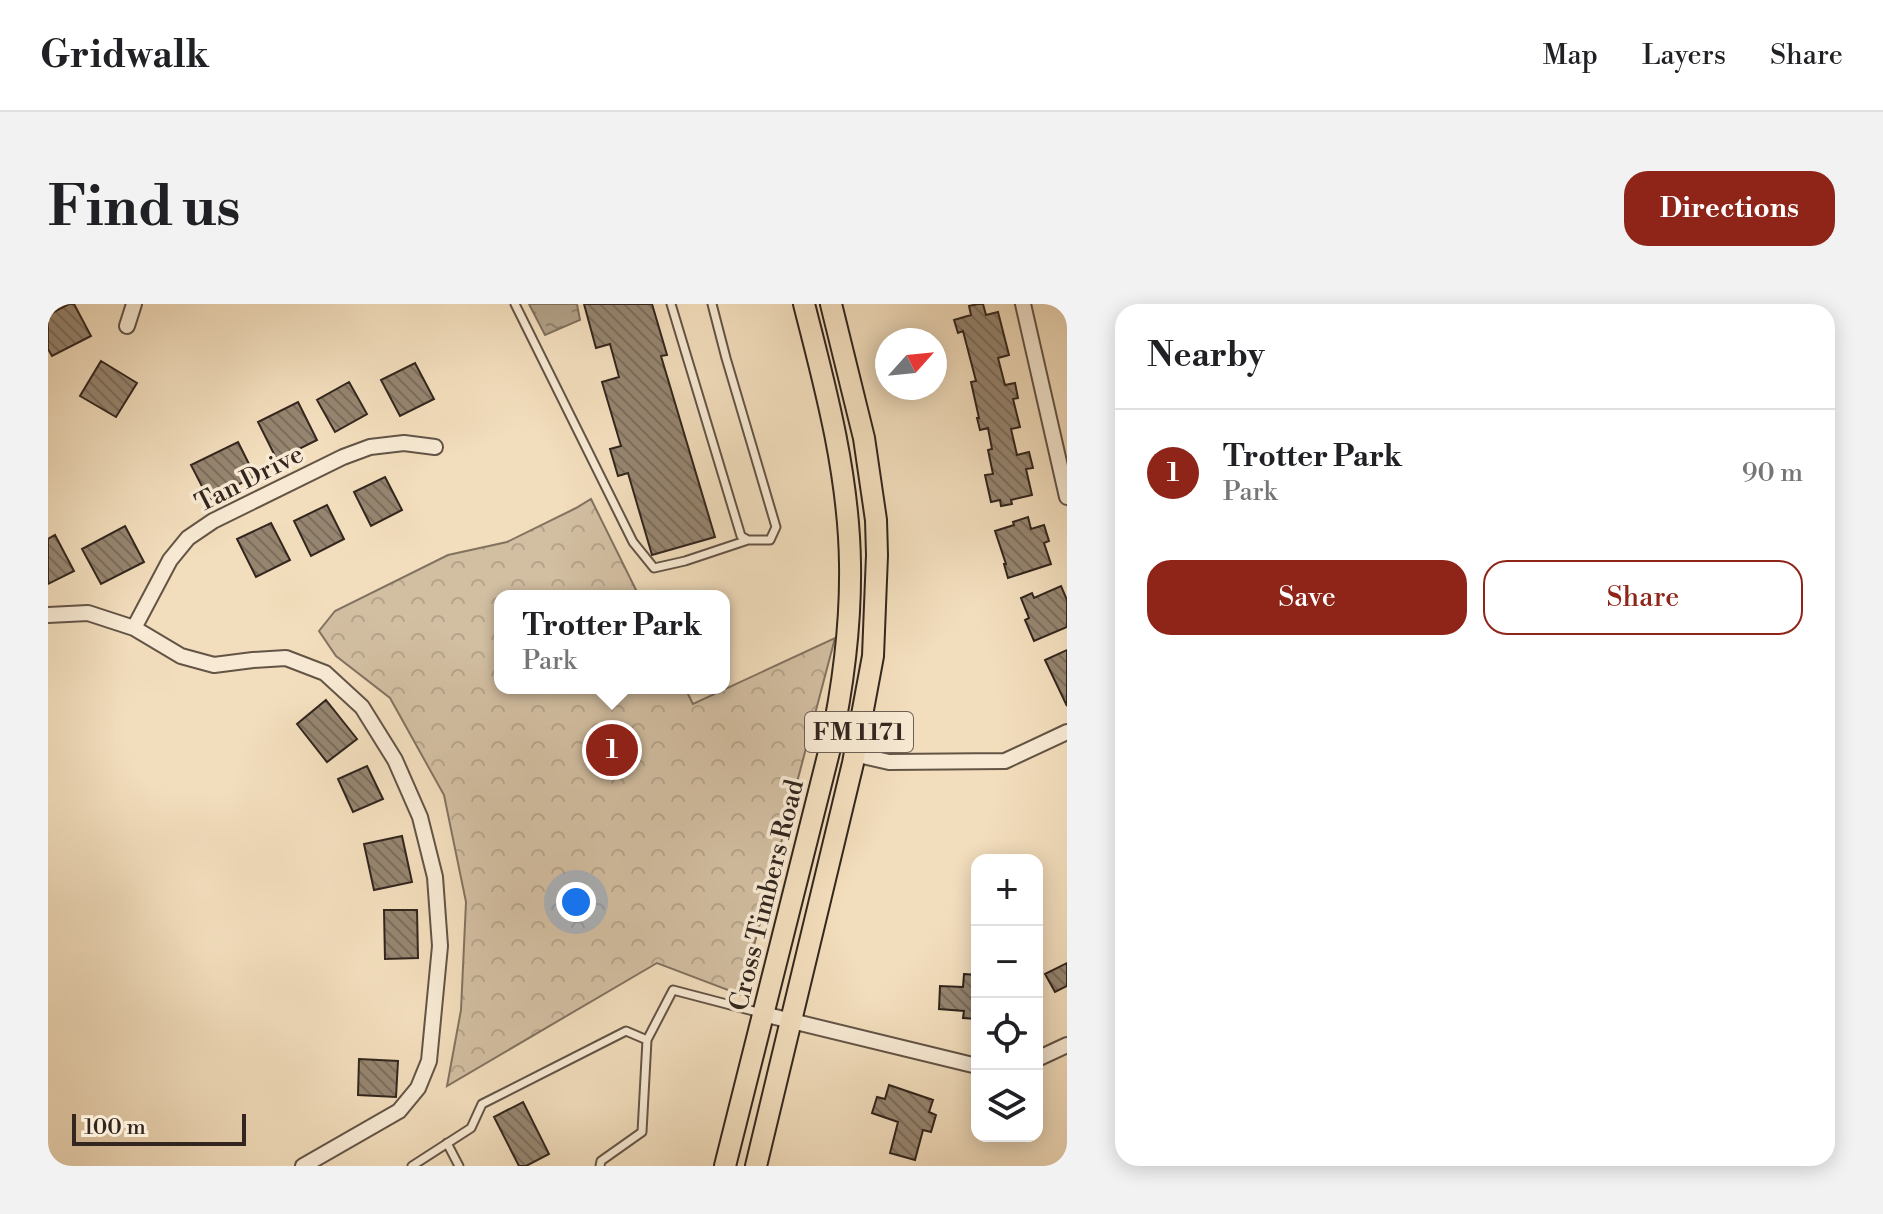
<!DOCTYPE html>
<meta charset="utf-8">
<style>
body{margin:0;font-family:"Libre Bodoni",serif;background:#f2f2f2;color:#202124}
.controls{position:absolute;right:24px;bottom:24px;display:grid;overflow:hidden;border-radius:16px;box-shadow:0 4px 20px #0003}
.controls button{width:72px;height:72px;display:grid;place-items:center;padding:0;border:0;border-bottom:2px solid #e0e0e0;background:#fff;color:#202124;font:40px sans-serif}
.compass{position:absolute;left:827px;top:24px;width:72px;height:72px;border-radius:50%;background:#fff;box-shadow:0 4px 20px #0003;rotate:63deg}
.scale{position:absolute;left:24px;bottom:20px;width:174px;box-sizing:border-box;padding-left:8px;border:4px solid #33261e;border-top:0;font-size:22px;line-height:28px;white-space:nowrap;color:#33261e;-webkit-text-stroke:6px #f7e9d3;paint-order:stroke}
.you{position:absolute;left:528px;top:598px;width:28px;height:28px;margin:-20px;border:6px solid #fff;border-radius:50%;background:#1a73e8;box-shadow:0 0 0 12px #1a73e833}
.badge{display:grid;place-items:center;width:52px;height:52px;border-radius:50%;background:#8f2418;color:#fff;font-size:26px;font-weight:700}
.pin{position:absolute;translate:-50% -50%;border:4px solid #fff;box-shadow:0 2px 8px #0006}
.popup{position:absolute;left:446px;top:286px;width:236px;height:104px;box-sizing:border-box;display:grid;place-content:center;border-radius:16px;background:#fff;filter:drop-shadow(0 2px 6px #0005);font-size:26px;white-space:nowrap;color:#757577}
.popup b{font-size:30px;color:#202124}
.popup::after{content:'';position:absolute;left:50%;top:100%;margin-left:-16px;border:16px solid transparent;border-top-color:#fff}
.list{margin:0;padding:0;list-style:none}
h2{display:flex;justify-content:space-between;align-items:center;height:104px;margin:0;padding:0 32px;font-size:34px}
h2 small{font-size:26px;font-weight:400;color:#757577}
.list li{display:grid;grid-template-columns:52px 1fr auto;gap:24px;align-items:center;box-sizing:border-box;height:128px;padding:0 32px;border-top:2px solid #e0e0e0}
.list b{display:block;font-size:30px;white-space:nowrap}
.list p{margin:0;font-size:26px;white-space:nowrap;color:#757577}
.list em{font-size:26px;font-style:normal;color:#757577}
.actions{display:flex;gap:16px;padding:24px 32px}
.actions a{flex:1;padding:18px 0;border:2px solid #8f2418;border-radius:24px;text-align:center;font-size:28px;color:#8f2418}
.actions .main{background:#8f2418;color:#fff}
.icon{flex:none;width:44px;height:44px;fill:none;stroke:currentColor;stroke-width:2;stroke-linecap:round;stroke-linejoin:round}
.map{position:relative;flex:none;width:1019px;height:862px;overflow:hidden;border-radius:24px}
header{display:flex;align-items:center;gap:48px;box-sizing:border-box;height:112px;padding:0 40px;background:#fff;border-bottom:2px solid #e0e0e0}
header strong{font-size:38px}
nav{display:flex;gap:44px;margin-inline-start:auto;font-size:28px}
.intro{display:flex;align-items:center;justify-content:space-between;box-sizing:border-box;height:192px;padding:0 48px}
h1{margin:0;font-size:56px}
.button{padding:20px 36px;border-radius:24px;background:#8f2418;color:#fff;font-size:28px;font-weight:700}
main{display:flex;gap:48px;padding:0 48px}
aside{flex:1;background:#fff;border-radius:24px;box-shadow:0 4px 20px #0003}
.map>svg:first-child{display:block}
</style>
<header>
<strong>Gridwalk</strong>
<nav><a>Map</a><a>Layers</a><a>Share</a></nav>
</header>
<div class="intro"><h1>Find us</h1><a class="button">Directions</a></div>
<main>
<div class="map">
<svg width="1019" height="862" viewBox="0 0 1019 862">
<defs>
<pattern id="forest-crowns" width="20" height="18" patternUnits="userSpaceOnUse" patternTransform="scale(2)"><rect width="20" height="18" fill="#d2bea1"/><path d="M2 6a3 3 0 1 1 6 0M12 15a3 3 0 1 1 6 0" fill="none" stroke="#b5a38a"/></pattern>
<pattern id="water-ripples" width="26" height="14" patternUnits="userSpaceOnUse" patternTransform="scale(2)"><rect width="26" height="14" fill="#b19f86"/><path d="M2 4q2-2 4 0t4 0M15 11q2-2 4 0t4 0" fill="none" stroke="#91816d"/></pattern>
<pattern id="building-back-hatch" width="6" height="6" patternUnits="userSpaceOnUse" patternTransform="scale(2)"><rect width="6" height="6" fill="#968570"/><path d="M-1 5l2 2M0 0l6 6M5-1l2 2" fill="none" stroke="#7b6d5b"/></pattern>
</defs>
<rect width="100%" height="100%" fill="#f2ddbc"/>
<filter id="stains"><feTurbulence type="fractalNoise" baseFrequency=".0025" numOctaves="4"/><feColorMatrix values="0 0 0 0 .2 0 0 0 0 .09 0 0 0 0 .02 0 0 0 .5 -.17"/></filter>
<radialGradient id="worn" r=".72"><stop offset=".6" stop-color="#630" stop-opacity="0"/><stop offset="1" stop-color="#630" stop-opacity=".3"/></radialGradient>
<path fill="url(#forest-crowns)" stroke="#827260" stroke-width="2" d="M 543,195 L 591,292 L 452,292 L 452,384 L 637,384 L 645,400 L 787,334 L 693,691 L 609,659 L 399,782 L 413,706 L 418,598 L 396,491 L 342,394 L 288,352 L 271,327 L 287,307 L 400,251 L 459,238 L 528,204 Z"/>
<path fill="url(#water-ripples)" stroke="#7f6f5c" stroke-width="2" d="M 481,0 L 529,0 L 532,16 L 497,31 Z"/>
<path fill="url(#building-back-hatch)" stroke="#33261e" stroke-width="2" d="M 21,0 L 26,0 L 43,32 L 4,52 L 0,45 L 0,11 Z
M 536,0 L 604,0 L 619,51 L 613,52 L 667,233 L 604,251 L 580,169 L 570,172 L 562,145 L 573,142 L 554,78 L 571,73 L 562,40 L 548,44 Z
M 930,0 L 935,0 L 938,11 L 950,8 L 961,51 L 950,54 L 957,81 L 967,79 L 970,94 L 965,95 L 972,123 L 963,125 L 969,151 L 981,148 L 985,164 L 978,165 L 984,191 L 963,196 L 964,200 L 953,202 L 952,196 L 943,198 L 937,171 L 945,170 L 940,146 L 944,145 L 940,124 L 932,126 L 929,114 L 931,114 L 923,78 L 928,77 L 915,27 L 910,29 L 906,16 L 923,11 L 921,2 Z
M 53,57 L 89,79 L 68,113 L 32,92 Z
M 367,59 L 386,95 L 352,112 L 333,76 Z
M 301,78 L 319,110 L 287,128 L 269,96 Z
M 250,98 L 269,136 L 229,156 L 210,118 Z
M 190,138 L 207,172 L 161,196 L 143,161 Z
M 337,173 L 354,206 L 323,222 L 306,188 Z
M 279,201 L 296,235 L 263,252 L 246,217 Z
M 980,213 L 983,225 L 996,221 L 1001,237 L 996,239 L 1003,260 L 960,274 L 956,260 L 958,260 L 947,227 L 966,221 L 965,218 Z
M 223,219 L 242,256 L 208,273 L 189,235 Z
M 77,222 L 96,258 L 53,280 L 34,245 Z
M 7,231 L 26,267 L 0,280 L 0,235 Z
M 1013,282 L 1019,296 L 1019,323 L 986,337 L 977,316 L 981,314 L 973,294 L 984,289 L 986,294 Z
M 1019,346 L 1019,402 L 997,356 Z
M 278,396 L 309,435 L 279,458 L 249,420 Z
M 319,462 L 335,495 L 305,508 L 290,475 Z
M 354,532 L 364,578 L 326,586 L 316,540 Z
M 336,606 L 369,606 L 370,654 L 337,655 Z
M 1019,659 L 1019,682 L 1007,688 L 997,670 Z
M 916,670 L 929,671 L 929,715 L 915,714 L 916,707 L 891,705 L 892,682 L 915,683 Z
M 311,755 L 350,757 L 348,793 L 310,791 Z
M 841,781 L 885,796 L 881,808 L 888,811 L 883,828 L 875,826 L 867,856 L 842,849 L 850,818 L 824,809 L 829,793 L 837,795 Z
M 475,798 L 501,850 L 478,862 L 471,862 L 446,813 Z"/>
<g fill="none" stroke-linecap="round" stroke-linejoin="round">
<g stroke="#635446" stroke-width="11">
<path id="lane" d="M 467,0 L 585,238 L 606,264 L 637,257 L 700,236
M 623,0 L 693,232 L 700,236 L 722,236 L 728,223 L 678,54 L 664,0
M 399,839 L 411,862
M 364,862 L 423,824 L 434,800 L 578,727 L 599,736 L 625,686 L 713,709
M 552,862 L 553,857 L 594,828 L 599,736"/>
</g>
<g stroke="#635446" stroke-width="18">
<path id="street" d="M 975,0 L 1019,193
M 79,22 L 86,0
M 0,311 L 40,309 L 86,324 L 133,352 L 166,361 L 205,356 L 238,354 L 277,369 L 314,403 L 347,456 L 372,513 L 387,573 L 392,642 L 381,757 L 370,784 L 351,807 L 255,862
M 86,324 L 122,256 L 140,234 L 165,217 L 295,153 L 322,143 L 356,139 L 387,143
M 806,450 L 841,458 L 957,457 L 1019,428
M 715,710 L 929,762
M 989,755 L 1019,741"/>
</g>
<g stroke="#33261e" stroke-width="24">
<path id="primary" d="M 677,862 L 782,444 C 795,383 803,322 802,260 C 801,172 778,85 756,0
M 708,862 L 805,459 L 825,352 L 829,251 L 828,216 L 816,134 L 783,0"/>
</g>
<use href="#lane" stroke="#f7e9d3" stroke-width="7"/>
<use href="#street" stroke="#f7e9d3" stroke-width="14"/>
<use href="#primary" stroke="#f2ddbc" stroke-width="20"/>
</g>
<g text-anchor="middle" stroke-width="7" stroke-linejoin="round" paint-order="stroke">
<rect fill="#f7e9d3" stroke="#6e6054" stroke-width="2" x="757" y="408" width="108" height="40" rx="6"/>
<g font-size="24" font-weight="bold" fill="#33261e">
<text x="811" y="436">FM 1171</text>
</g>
<g font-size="26" fill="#33261e" stroke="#f7e9d3">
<text transform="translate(201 174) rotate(-27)" y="9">Tan Drive</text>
<text transform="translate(718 591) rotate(-76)" y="9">Cross Timbers Road</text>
</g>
</g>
<rect width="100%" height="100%" filter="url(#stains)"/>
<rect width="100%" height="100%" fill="url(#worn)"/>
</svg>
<div class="controls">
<button>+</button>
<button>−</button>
<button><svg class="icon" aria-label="locate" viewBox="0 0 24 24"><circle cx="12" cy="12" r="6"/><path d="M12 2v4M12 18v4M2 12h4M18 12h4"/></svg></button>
<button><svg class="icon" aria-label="layers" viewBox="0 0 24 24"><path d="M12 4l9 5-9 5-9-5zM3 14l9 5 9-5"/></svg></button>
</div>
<svg class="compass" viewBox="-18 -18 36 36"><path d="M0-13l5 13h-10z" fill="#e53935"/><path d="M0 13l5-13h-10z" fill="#757577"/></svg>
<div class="scale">100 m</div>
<div class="you"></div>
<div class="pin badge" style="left:564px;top:446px">1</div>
<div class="popup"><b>Trotter Park</b>Park</div>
</div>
<aside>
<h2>Nearby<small></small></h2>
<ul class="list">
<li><span class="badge">1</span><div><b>Trotter Park</b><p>Park</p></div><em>90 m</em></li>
</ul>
<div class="actions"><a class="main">Save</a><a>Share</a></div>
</aside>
</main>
